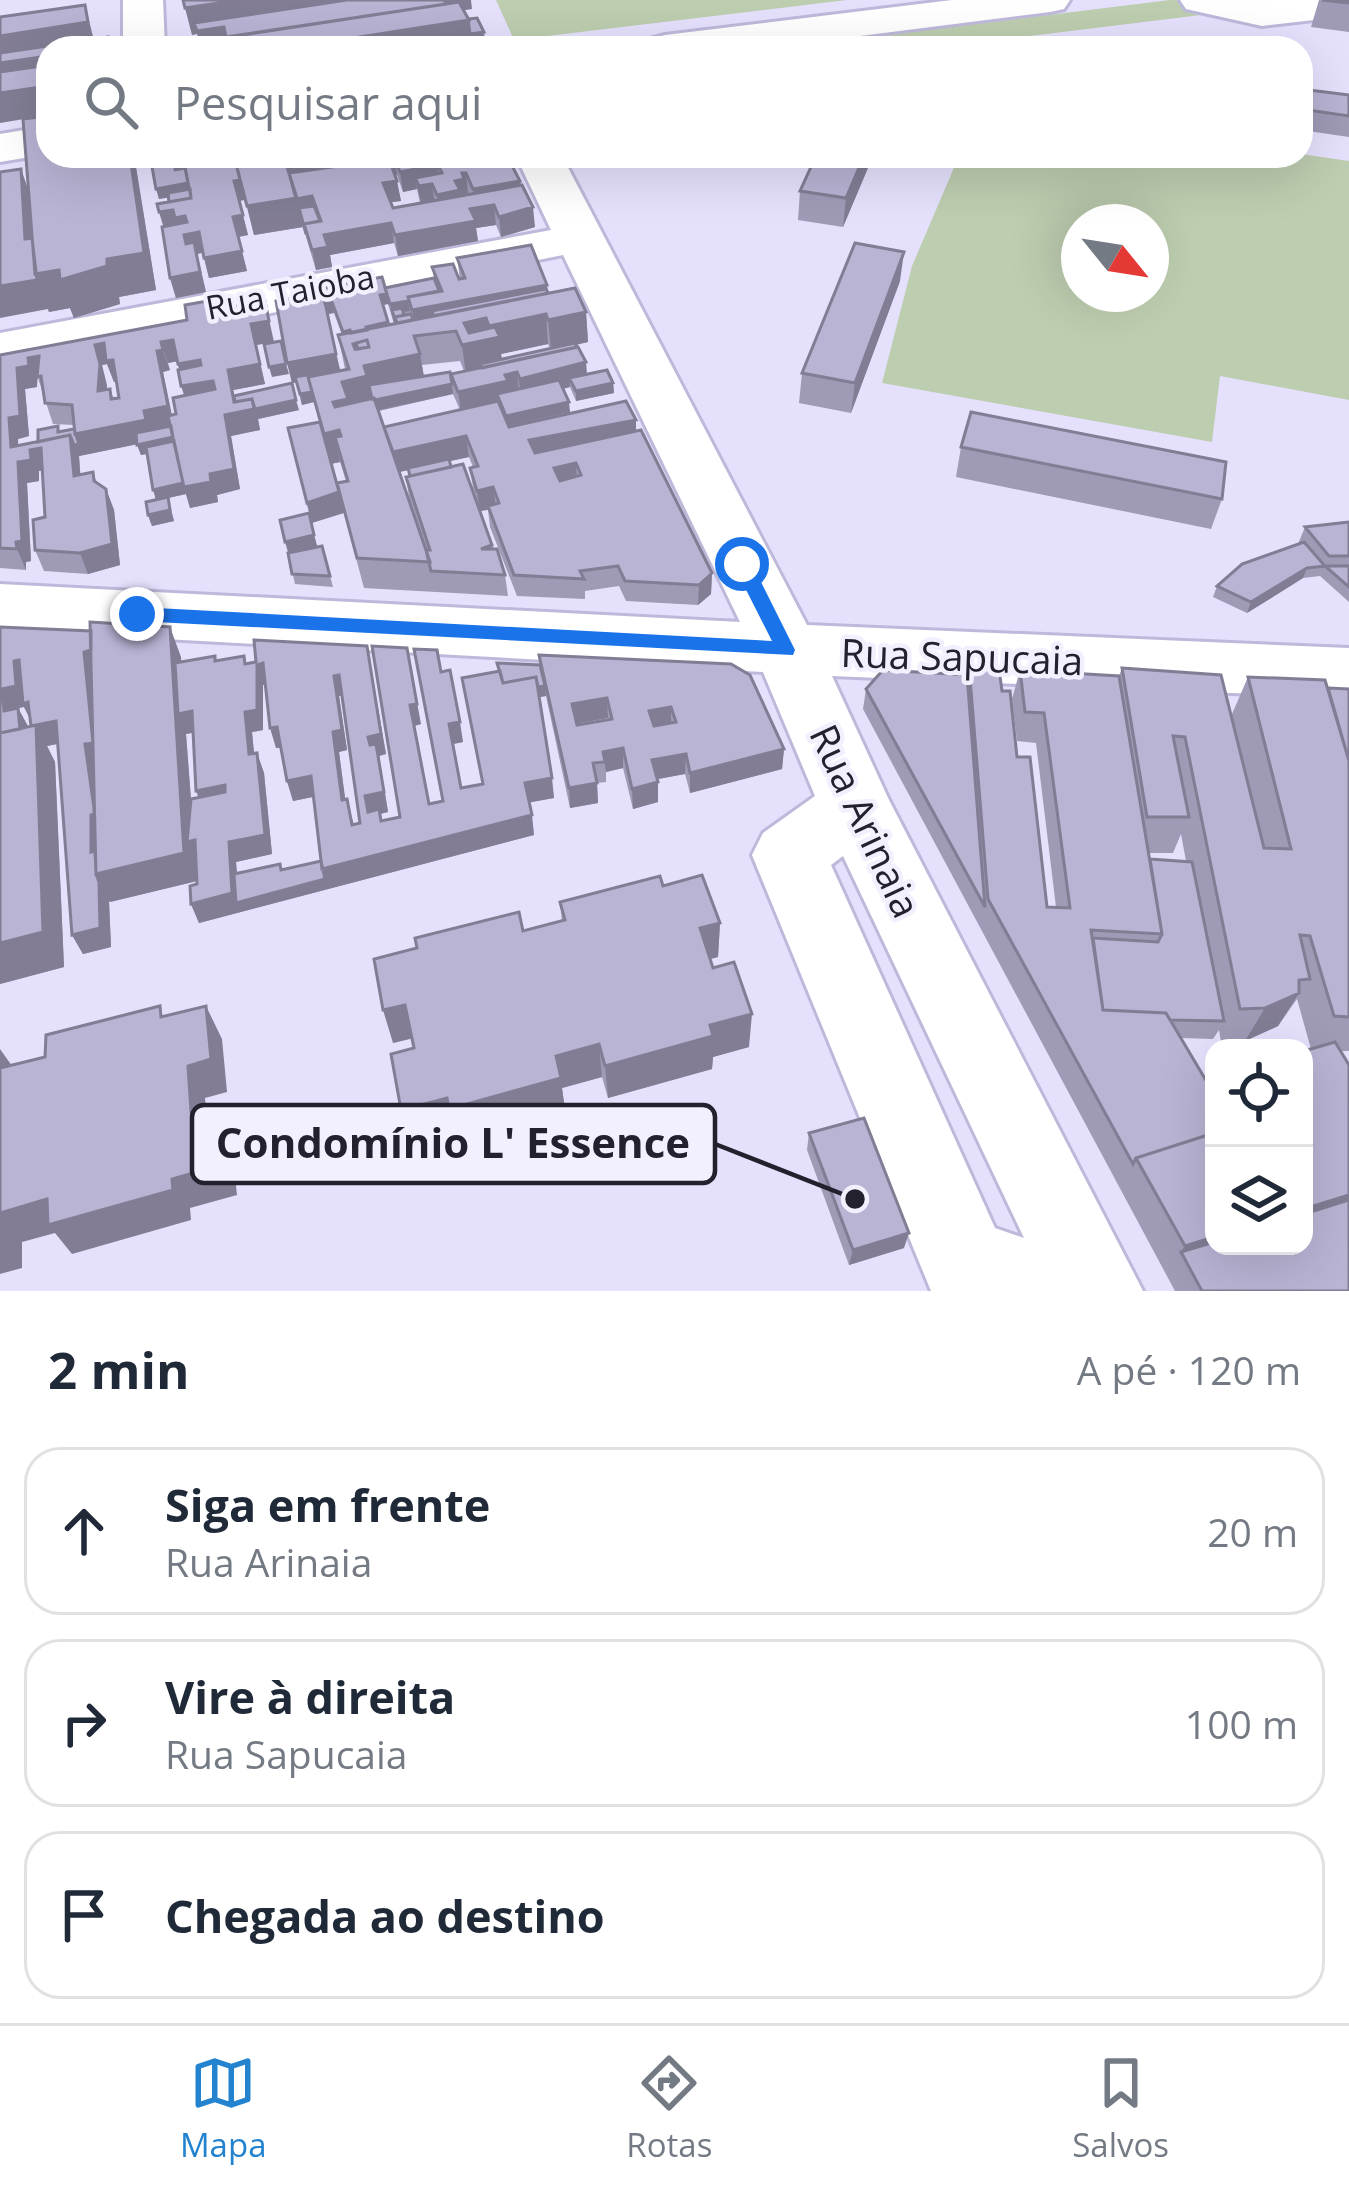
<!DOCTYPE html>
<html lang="pt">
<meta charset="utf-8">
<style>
body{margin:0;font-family:"Open Sans",sans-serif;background:#f2f2f3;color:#1f2937}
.controls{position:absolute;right:36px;bottom:36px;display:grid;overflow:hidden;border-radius:24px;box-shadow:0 12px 48px #0002}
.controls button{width:108px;height:108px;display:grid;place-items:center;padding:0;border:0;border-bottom:3px solid #e0e1e3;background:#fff;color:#1f2937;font:60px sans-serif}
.compass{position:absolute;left:1061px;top:204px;width:108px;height:108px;border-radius:50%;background:#fff;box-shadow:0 12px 48px #0002;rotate:120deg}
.stop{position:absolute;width:36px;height:36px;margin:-27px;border:9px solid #1a73e8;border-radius:50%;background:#fff}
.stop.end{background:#1a73e8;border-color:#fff;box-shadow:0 3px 12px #0008}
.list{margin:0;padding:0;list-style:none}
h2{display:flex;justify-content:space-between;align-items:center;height:156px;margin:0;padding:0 48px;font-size:51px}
h2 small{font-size:39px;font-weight:400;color:#747a83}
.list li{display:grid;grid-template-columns:78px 1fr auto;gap:36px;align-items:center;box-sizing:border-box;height:168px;margin:0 24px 24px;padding:0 24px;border:3px solid #e0e1e3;border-radius:36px}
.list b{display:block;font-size:45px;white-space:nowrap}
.list p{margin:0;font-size:39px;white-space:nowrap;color:#747a83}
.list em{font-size:39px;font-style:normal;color:#747a83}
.icon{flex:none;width:66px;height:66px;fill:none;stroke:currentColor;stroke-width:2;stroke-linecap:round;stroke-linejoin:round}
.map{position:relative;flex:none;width:1349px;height:1291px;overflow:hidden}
.search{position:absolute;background:#fff;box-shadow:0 12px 48px #0002;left:36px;right:36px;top:36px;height:132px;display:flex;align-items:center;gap:30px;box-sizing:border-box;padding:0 42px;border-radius:36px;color:#747a83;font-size:45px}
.sheet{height:732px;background:#fff}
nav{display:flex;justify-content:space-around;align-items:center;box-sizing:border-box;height:168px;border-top:3px solid #e0e1e3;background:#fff;font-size:33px;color:#747a83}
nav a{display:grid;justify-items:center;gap:6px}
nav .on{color:#2383cf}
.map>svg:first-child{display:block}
</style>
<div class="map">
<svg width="1349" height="1291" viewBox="0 0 1349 1291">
<rect width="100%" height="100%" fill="#e5e1fd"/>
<path fill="#bdcdaf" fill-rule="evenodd" d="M 496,0 L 847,0 L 514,40 Z
M 1170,0 L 1323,0 L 933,48 L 783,48 Z
M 1301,154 L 1349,161 L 1349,400 L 1220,376 L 1212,442 L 882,383 L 912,266 L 959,156 L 1123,156 L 1159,162 L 1161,156 ZM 1079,222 L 1151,222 L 1151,294 L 1079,294 Z"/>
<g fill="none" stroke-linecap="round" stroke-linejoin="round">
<g stroke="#beb9da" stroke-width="6">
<path id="minor" d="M 123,0 L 163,0 L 165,48 L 123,48 Z
M 952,0 L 1070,0 L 1064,9 L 1050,12 L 765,48 L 644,48 L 650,39 L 665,35 Z
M 1180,0 L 1349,0 L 1349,16 L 1262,26 L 1186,9 Z
M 48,126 L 48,154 L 0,162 L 0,134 Z
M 516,156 L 562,156 L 807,625 L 1349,648 L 1349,698 L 832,676 L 889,800 L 1143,1291 L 931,1291 L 752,855 L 763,833 L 815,796 L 763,672 L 0,630 L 0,584 L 740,622 L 563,255 L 0,367 L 0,333 L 551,230 ZM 843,856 L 1024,1238 L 995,1228 L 831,865 Z"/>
</g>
<use href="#minor" fill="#fff" fill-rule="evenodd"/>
</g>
<path fill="#9f9ab6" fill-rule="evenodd" d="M 1319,0 L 1349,0 L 1349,32 L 1311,27 Z
M 1301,89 L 1349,95 L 1349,137 L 1301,130 Z
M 48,156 L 178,156 L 181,169 L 507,156 L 520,181 L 535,227 L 501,237 L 496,225 L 476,228 L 478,241 L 398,256 L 394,243 L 330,255 L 332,267 L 316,270 L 303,227 L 254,235 L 240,180 L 239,201 L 248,235 L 238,237 L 247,271 L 209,278 L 203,253 L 197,254 L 206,292 L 176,298 L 170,278 L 163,226 L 168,197 L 159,199 L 151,158 L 135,161 L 156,290 L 119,297 L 120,304 L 74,318 L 70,308 L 49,312 L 48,309 L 21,169 L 28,190 ZM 395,175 L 397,175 L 403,192 L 417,189 L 420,203 L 393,208 L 390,202 L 401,201 Z
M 873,156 L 843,227 L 798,220 L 800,191 Z
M 457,258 L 547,285 L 548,293 L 586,312 L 588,342 L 576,345 L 586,362 L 587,374 L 613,383 L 614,393 L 576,401 L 570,387 L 563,389 L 570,412 L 509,426 L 636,431 L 712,573 L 711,594 L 698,605 L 626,601 L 619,586 L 585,591 L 585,599 L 517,596 L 490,527 L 488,510 L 480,511 L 473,488 L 470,468 L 473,467 L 469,457 L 450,461 L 492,545 L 505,575 L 508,596 L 364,588 L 344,513 L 309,514 L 317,546 L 288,552 L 309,513 L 288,428 L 319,422 L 314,402 L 302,405 L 296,383 L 292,383 L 276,301 L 385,289 L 434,279 L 432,267 L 460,279 ZM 388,304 L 394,324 L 388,325 L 383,305 ZM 334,313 L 342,335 L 338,335 L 345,369 L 340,370 L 328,314 ZM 548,344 L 550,349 L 502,359 L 501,354 ZM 460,361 L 464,371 L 424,376 L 422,365 ZM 453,394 L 460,410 L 384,427 L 379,411 ZM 340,462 L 346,481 L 339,492 L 331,464 ZM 408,470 L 409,476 L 406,477 L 409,497 L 427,550 L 399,472 Z
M 900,281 L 851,413 L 799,403 L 802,373 Z
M 216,310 L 274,342 L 256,345 L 265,384 L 233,390 L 235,396 L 299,410 L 258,419 L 260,430 L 231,436 L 240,489 L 217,495 L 218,502 L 190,508 L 186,494 L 168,498 L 174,521 L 152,526 L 148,515 L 156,500 L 147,454 L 141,455 L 137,444 L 79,456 L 80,474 L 93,472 L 97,483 L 106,489 L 114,510 L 120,565 L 88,574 L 44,571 L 35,550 L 45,517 L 42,470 L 39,471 L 39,481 L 27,483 L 31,561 L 26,562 L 26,570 L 0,568 L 0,355 L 187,320 ZM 177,361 L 184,395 L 176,414 L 172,415 L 163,372 L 170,370 L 168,363 ZM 107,364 L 114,382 L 116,381 L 119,398 L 114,399 L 110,389 L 107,390 L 102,365 ZM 38,378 L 53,424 L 74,425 L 74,429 L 38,442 L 18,446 L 18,439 L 29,436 L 25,389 L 37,387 L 36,379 Z
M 961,447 L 1222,499 L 1211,529 L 956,477 Z
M 1349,522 L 1349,602 L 1320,576 L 1303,578 L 1247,613 L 1213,597 L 1217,586 L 1298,544 L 1305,527 Z
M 322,546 L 333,587 L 295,584 L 288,553 Z
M 0,627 L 181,657 L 181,662 L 215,656 L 217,661 L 244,656 L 246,664 L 367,646 L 386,754 L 379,756 L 388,812 L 380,814 L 382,821 L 400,817 L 372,646 L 421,724 L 414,726 L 429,804 L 443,801 L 441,672 L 463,742 L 453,744 L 461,788 L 482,784 L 540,665 L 539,655 L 784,749 L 782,769 L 690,793 L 685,774 L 657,779 L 658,802 L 633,809 L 623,768 L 606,772 L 606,782 L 597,783 L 598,803 L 570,808 L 546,696 L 539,697 L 554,798 L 529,802 L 534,835 L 199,923 L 191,904 L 197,884 L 195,861 L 197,881 L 110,902 L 109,901 L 111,947 L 83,954 L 72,935 L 58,744 L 47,746 L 55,762 L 64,967 L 0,984 ZM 266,684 L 276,748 L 280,748 L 287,781 L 293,801 L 313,797 L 321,861 L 282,870 L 237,873 L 236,862 L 272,854 L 264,773 L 257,753 L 254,753 L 252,732 L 263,730 L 263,685 ZM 339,696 L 342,696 L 360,823 L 354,824 L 345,799 L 339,752 L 347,750 ZM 24,707 L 30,719 L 31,726 L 28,727 L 18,708 ZM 608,718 L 609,720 L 576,724 ZM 193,733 L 196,791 L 199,797 L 191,799 L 186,734 Z
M 969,666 L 1002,691 L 1047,907 L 1056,907 L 1036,743 L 1017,741 L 1012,699 L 1020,670 L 1119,676 L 1122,668 L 1232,714 L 1248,677 L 1349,689 L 1349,1051 L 1340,1051 L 1349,1291 L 1175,1291 L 863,709 L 866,689 L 967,675 ZM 1181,834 L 1186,861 L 1150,859 L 1149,853 L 1173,853 ZM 1297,999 L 1311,1049 L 1214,1246 L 1214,1077 L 1208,1084 L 1181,1038 L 1213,1039 L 1219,1030 L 1221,1042 L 1245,1041 L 1278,1026 Z
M 663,886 L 720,923 L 718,957 L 710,959 L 749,1047 L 713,1057 L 712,1069 L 608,1098 L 602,1077 L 562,1088 L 565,1110 L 457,1141 L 454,1129 L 411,1142 L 401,1110 L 414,1048 L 412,1038 L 393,1043 L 523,931 L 562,921 L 560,902 Z
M 809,1133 L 904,1248 L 849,1265 L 807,1150 Z"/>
<path fill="#827d94" d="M 239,0 L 425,0 L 228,46 L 201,48 L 194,23 L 197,34 L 192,35 L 185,8 Z
M 442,0 L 471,0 L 472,9 L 447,13 Z
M 85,5 L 96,48 L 48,48 L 48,85 L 0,92 L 0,36 Z
M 469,20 L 484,32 L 485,41 L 471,43 L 472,47 L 468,48 L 289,48 Z
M 48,86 L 48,115 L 0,123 L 0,93 Z
M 130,156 L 152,156 L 152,158 L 135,161 L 156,290 L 119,297 L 120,304 L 74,318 L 70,308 L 49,312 L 48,309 L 0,318 L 0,286 L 35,274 L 107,259 Z
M 283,156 L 455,156 L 438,167 L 440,184 L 432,186 L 435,204 L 422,206 L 415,178 L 417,189 L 403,192 L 400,172 L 395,160 L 397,175 L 294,193 Z
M 864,156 L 873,156 L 843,227 L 846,198 Z
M 21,169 L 31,198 L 36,269 L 25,239 Z
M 462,173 L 466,173 L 468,193 L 466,193 L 467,199 L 439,215 L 437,195 Z
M 240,180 L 245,200 L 239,201 L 234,181 Z
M 397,181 L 401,201 L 386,203 L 383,183 Z
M 520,181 L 522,201 L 494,206 L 496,225 L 476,228 L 478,241 L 398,256 L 395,235 L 476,208 L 473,189 Z
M 189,183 L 204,252 L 197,254 L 206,292 L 176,298 L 170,278 L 165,232 L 159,212 L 191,194 L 159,199 L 156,189 Z
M 312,196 L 316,216 L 303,227 L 254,235 L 247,206 Z
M 533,207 L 535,227 L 501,237 L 499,217 Z
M 243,215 L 248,235 L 238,237 L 233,217 Z
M 391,223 L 394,243 L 330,255 L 332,267 L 316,270 L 312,250 L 324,235 Z
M 242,251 L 247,271 L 209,278 L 204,258 Z
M 904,252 L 900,281 L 851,413 L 855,383 Z
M 547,285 L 548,302 L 586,312 L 588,342 L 551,350 L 548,320 L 546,314 L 548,344 L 501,354 L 503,367 L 466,375 L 462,345 L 456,331 L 415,329 L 412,307 Z
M 387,294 L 388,304 L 382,305 L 380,295 Z
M 265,301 L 274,342 L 256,345 L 265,384 L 233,390 L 238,412 L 296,400 L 299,410 L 258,419 L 260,430 L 231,436 L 240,489 L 217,495 L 218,502 L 190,508 L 186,494 L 168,498 L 174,521 L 152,526 L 148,515 L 156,500 L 153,490 L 176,448 L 141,455 L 137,445 L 153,441 L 79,456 L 82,496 L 49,469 L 39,471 L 39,481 L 27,483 L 31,561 L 26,562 L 26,570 L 17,549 L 9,418 L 17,368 L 28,358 L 39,356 L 37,387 L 25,389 L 29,436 L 18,439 L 19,462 L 30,450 L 144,411 L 157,351 L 163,350 L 170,370 L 163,372 L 174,427 L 210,474 L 225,415 L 228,370 Z
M 408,301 L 410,311 L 392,314 L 390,304 Z
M 332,302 L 334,313 L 328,314 L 325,304 Z
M 173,340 L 179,361 L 168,363 L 161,342 Z
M 104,343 L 113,360 L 120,381 L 114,382 L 107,364 L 102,365 L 107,385 L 106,412 L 98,391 L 95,345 Z
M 336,354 L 341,374 L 292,383 L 287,363 Z
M 420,354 L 425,384 L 371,395 L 373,406 L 345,460 L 335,437 L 340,462 L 330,464 L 324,434 L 331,404 L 342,382 L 364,366 Z
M 582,357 L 582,363 L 586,362 L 587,383 L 574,386 L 569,378 L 570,387 L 522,399 L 517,372 L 519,393 L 509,395 L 510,402 L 501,404 L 497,394 L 498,405 L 461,413 L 458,392 L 487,386 L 486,377 Z
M 200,360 L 206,380 L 184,385 L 178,364 Z
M 286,364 L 289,374 L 272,377 L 269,367 Z
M 213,381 L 219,402 L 188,406 L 181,386 Z
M 613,383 L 614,393 L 576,401 L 576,391 Z
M 452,384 L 453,394 L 375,411 L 373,401 Z
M 312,392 L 314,402 L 302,405 L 300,394 Z
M 569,402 L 570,412 L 507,426 L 506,416 Z
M 636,420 L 636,440 L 531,461 L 529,440 Z
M 466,436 L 469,457 L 395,473 L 391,452 Z
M 576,463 L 577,484 L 556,489 L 554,468 Z
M 493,487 L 496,508 L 480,511 L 477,491 Z
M 106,489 L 114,510 L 120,565 L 88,574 L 80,553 Z
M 339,492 L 344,513 L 312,523 L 307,503 Z
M 314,535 L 317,546 L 288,552 L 285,542 Z
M 1307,568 L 1303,578 L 1247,613 L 1251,602 Z
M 712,573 L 711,594 L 698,605 L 699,585 Z
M 170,627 L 181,657 L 185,712 L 192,711 L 200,731 L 186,734 L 194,840 L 195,840 L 204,860 L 195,861 L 197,881 L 110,902 L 109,901 L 111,947 L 83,954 L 72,935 L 96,874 L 91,852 L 91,815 L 85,744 L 84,652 Z
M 367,646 L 386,754 L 379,756 L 388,812 L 380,814 L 373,831 L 365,796 L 368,737 Z
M 407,648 L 421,724 L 414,726 L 410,705 Z
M 19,660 L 33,724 L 24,707 L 18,708 L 29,728 L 0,758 L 4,711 L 2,689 L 14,661 Z
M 263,663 L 270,684 L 263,685 L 263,730 L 252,732 L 256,774 L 249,754 L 245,712 L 257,665 Z
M 339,675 L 344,695 L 339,696 L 347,750 L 339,752 L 348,820 L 342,800 L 333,732 L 334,676 Z
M 545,686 L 546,696 L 505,703 L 504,693 Z
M 607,698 L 608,718 L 573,724 L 572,704 Z
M 671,707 L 671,727 L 650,731 L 649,711 Z
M 56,721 L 66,742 L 47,746 L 55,762 L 64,967 L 0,984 L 0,943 L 31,727 Z
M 460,722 L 463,742 L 453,744 L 449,724 Z
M 277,727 L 283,747 L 276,748 L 270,728 Z
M 623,748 L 623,768 L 606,772 L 603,752 Z
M 784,749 L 782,769 L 690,793 L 690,773 Z
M 257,753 L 264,773 L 272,854 L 236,862 L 239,902 L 322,869 L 532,815 L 534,835 L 199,923 L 191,904 L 229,842 Z
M 686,754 L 685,774 L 653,780 L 652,760 Z
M 311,776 L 317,796 L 293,801 L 287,781 Z
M 552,778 L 554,798 L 527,803 L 525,783 Z
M 658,782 L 658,802 L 633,809 L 632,789 Z
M 597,783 L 598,803 L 570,808 L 569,788 Z
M 225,785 L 232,805 L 204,811 L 196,791 Z
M 720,923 L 718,957 L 699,962 L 700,928 Z
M 1299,993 L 1278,1026 L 1245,1041 L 1265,1008 Z
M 405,1005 L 414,1038 L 393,1043 L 383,1010 Z
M 206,1006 L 222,1039 L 227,1092 L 205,1098 L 209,1142 L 191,1111 L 188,1066 Z
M 752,1014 L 749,1047 L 713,1057 L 712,1069 L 608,1098 L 605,1066 L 710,1025 Z
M 599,1044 L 602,1077 L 562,1088 L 565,1110 L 457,1141 L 454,1129 L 411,1142 L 401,1110 L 556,1056 Z
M 0,1049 L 22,1080 L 0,1071 Z
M 215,1105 L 231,1137 L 237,1195 L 190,1208 L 191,1220 L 72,1254 L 55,1233 L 22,1242 L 22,1268 L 0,1274 L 0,1213 L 47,1199 L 172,1179 Z
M 1349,1195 L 1349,1215 L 1304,1231 L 1304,1209 Z
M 909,1233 L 904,1248 L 849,1265 L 853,1250 Z
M 1214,1237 L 1214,1246 L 1181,1252 L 1185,1246 Z"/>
<path fill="#b9b3d4" stroke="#827d94" stroke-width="3" fill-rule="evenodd" d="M 183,0 L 239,0 L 185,8 Z
M 347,0 L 444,0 L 446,4 L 226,37 L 224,27 L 197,31 L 194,23 Z
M 1322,0 L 1349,0 L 1349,3 Z
M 459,2 L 469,20 L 289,48 L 185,48 L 184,44 Z
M 85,5 L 88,22 L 0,36 L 0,17 Z
M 477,18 L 484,32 L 470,34 L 468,19 Z
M 108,37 L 108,47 L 48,48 L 48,56 L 0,63 L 0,53 Z
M 48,65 L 48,86 L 0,93 L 0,72 Z
M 1301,89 L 1349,95 L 1349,116 L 1301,109 Z
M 48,116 L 48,156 L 130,156 L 144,253 L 107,259 L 107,266 L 60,280 L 59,270 L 35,274 L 23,119 Z
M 150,156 L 178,156 L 180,166 L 174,170 L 185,168 L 188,183 L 156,189 Z
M 183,156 L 234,156 L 240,180 L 234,181 L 243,215 L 233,217 L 242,251 L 204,258 L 199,232 L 184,235 L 186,244 L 194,242 L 200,272 L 170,278 L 162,227 L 187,222 L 185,216 L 175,218 L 173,210 L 159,212 L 157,204 L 191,198 Z
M 234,156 L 334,156 L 286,164 L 297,198 L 247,206 Z
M 420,156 L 507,156 L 520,181 L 473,189 L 466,173 L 462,173 L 464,179 L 455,181 L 460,190 L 437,195 L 432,184 L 419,186 L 415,178 L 442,173 L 438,165 L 400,172 L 395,160 Z
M 816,156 L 864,156 L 846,198 L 800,191 Z
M 389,159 L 397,181 L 383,183 L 393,208 L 522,185 L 533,207 L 499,217 L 494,205 L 470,209 L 476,221 L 395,235 L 391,223 L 324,235 L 328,247 L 312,250 L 304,224 L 321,221 L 312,196 L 296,199 L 289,173 Z
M 21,169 L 25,239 L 32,238 L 37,280 L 0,286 L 0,172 Z
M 190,189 L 191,198 L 169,202 L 168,193 Z
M 314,206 L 320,221 L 304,224 L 306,234 L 299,208 Z
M 855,243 L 904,252 L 855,383 L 802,373 Z
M 531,245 L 547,285 L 412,310 L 408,297 L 442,291 L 432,267 L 453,264 L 459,279 L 465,278 L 457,258 Z
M 382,277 L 387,294 L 380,295 L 388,322 L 366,327 L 367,330 L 351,333 L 350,330 L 343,332 L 332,302 L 325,304 L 321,289 Z
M 434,278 L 439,291 L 408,297 L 409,301 L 390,304 L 385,288 Z
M 575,288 L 586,312 L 548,320 L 546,314 L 489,326 L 486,318 L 464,323 L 469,333 L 495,327 L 500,337 L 462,345 L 456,331 L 414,336 L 420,354 L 364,366 L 367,376 L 342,382 L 348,399 L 333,402 L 335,407 L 374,398 L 430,562 L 357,558 L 337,483 L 348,481 L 335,437 L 341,436 L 339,430 L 324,434 L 308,377 L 349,369 L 338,335 ZM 367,340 L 369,347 L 355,349 L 353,344 Z
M 546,289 L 548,293 L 397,323 L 395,317 L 411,314 L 413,320 L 434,316 L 432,311 Z
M 323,293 L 336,354 L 287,363 L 276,301 Z
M 213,300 L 215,310 L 265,301 L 269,321 L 251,324 L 260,364 L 228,370 L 234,402 L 252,399 L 254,409 L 225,415 L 234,469 L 210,474 L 211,482 L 184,487 L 168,416 L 176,414 L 173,398 L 215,389 L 213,381 L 181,386 L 178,370 L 201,365 L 200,360 L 178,364 L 173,340 L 161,342 L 163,350 L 157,351 L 168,406 L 144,411 L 146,420 L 75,434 L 72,405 L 45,403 L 41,376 L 37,377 L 39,356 L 28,358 L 29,366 L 17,368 L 20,416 L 9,418 L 11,447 L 70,435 L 74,476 L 93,472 L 94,481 L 106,489 L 112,544 L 80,553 L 35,550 L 33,520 L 45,517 L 41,448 L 30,450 L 31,460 L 18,462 L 22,541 L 16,542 L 17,549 L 0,548 L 0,355 L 187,320 L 185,305 ZM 104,343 L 106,361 L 113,360 L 119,398 L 111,399 L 110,389 L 98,391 L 100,364 L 95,345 Z
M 402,308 L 404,315 L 395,317 L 396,324 L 392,310 Z
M 367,340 L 369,347 L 358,349 L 356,343 Z
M 281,341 L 286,364 L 269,367 L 264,344 Z
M 575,343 L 577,347 L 482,368 L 480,364 Z
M 578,347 L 586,362 L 520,379 L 517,372 L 505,375 L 508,381 L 458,392 L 451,374 Z
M 607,370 L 613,383 L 576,391 L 569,378 Z
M 450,372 L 452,384 L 375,400 L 372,399 L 369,385 Z
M 312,374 L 313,376 L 308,377 L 312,392 L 300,394 L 295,377 Z
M 559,380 L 569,402 L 506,416 L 497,394 Z
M 292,383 L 296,400 L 255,409 L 252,399 L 235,402 L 234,396 Z
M 498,401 L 509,427 L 626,401 L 636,420 L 529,440 L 535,453 L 641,430 L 712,573 L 699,585 L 625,581 L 618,566 L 580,571 L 584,579 L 514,575 L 488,506 L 499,503 L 493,487 L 477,491 L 470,468 L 478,466 L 466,436 L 393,452 L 384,427 ZM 576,463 L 581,475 L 560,481 L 554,468 Z
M 971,412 L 1226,462 L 1222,499 L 961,447 Z
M 320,422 L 339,492 L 307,503 L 288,428 Z
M 58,426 L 58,432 L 74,429 L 79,444 L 74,445 L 70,435 L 38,442 L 38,430 Z
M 171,426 L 173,437 L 137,445 L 136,433 Z
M 174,441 L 183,483 L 153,490 L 146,447 Z
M 449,459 L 451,467 L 410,476 L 408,468 Z
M 463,464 L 492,545 L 481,549 L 497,549 L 505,575 L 431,571 L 426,550 L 430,550 L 406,477 Z
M 168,497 L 170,510 L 148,515 L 146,502 Z
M 309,513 L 314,535 L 285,542 L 280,520 Z
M 1349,522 L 1349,556 L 1329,556 L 1305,527 Z
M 1304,542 L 1325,566 L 1307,568 L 1251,602 L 1217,586 L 1242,564 Z
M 322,546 L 330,576 L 292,574 L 288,553 Z
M 1325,566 L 1349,566 L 1349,587 Z
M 90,622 L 170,627 L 184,853 L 96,874 Z
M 0,627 L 91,631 L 91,650 L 84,652 L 93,743 L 85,744 L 94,808 L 94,814 L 91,815 L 91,852 L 95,851 L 96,874 L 99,882 L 100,928 L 72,935 L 56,721 L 31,726 L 28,702 L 23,704 L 19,660 L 14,661 L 16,686 L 2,689 L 4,711 L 18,708 L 20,729 L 0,733 Z
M 254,640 L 367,646 L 381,734 L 368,737 L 370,745 L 376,744 L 384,792 L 365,796 L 368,812 L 379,809 L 381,821 L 400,817 L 372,646 L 407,648 L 417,704 L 410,705 L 429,804 L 443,801 L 414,649 L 437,650 L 441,672 L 450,670 L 460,722 L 449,724 L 461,788 L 483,784 L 462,678 L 500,671 L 503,683 L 536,677 L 552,778 L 525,783 L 532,815 L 322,869 L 311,776 L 287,781 L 277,727 L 270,728 L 263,663 L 257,665 L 257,710 L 245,712 L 249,754 L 257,753 L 265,835 L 229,842 L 232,893 L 191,904 L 190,886 L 197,884 L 195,840 L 187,842 L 191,799 L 225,792 L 225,785 L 196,791 L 192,711 L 178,714 L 175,663 L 215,656 L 215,661 L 244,656 L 245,664 L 256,662 ZM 339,675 L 360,823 L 352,825 L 347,799 L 342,800 L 333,732 L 342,730 L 334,676 Z
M 539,655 L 731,664 L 750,675 L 784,749 L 690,773 L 686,754 L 652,760 L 658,782 L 632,789 L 623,748 L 603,752 L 605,762 L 593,763 L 597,783 L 569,788 ZM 607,698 L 612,719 L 577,725 L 572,704 ZM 671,707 L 676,722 L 654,726 L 649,711 Z
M 497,663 L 540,665 L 545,686 L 538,687 L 536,677 L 503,683 Z
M 969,666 L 999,669 L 1002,691 L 1010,691 L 1017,757 L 1030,757 L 1047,907 L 1070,908 L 1044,713 L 1025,712 L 1020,670 L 1119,676 L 1162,934 L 1091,930 L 1103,1010 L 1166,1013 L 1214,1094 L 1214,1133 L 1136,1158 L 1133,1164 L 988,899 Z
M 1122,668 L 1221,675 L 1264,848 L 1291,849 L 1248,677 L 1325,680 L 1349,761 L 1349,1017 L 1334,1016 L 1310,936 L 1300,935 L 1310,979 L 1299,980 L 1299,993 L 1265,1008 L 1240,1009 L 1185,737 L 1173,736 L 1189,817 L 1147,817 Z
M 883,670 L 967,675 L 985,907 L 866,689 Z
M 1328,688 L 1349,689 L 1349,761 Z
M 36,725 L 43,932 L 0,943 L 0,733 Z
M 1150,859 L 1192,862 L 1224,1021 L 1170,1020 L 1166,1013 L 1103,1010 L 1093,938 L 1158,942 L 1162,934 Z
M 321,861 L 325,879 L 236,903 L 234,874 L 280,864 L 281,870 Z
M 702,875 L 720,923 L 700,928 L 713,968 L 734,962 L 752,1014 L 710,1025 L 713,1036 L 605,1066 L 599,1044 L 556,1056 L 561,1078 L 449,1109 L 447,1098 L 401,1110 L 391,1054 L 414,1048 L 405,1005 L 383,1010 L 374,959 L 417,948 L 415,938 L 519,912 L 523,931 L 565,920 L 560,902 L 660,876 L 663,886 Z
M 160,1006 L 161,1017 L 206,1006 L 211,1059 L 188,1066 L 191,1111 L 215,1105 L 221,1165 L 172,1179 L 173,1190 L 48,1225 L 47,1199 L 0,1213 L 0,1068 L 45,1057 L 46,1035 Z
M 1335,1042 L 1349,1065 L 1349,1195 L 1304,1209 L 1304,1051 Z
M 864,1118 L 909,1233 L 853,1250 L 809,1133 Z
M 1214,1133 L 1214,1237 L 1185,1246 L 1136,1158 Z
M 1349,1200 L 1349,1291 L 1202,1291 L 1181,1252 L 1214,1242 L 1214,1246 L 1304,1246 L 1304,1214 Z"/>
<path fill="#1a73e8" d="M 742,557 L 752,564 L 795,650 L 793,655 L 137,621 L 128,614 L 137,607 L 772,641 L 733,564 Z"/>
<g text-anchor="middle" stroke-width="9" stroke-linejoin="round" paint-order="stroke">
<g font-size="33" fill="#23212d" stroke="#f2f0fe">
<text transform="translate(290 292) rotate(-11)" y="12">Rua Taioba</text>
</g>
<g font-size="39" fill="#23212d" stroke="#f2f0fe">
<text transform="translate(962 657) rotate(2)" y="14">Rua Sapucaia</text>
<text transform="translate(865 821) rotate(65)" y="14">Rua Arinaia</text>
</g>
</g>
<path fill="none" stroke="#23212d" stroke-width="4.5" d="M855 1199L715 1144"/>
<circle fill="#23212d" stroke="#f2f0fe" stroke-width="4.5" cx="855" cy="1199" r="12"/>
<rect fill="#f2f0fe" stroke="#23212d" stroke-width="4.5" x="192" y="1105" width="523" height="78" rx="12"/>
<g font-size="42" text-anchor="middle" font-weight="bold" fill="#23212d">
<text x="453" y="1158">Condomínio L' Essence</text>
</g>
</svg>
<div class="controls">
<button><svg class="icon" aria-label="locate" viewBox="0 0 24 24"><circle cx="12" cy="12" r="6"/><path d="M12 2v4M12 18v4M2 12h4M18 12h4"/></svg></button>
<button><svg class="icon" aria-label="layers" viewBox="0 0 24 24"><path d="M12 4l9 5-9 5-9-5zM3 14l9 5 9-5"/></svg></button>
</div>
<svg class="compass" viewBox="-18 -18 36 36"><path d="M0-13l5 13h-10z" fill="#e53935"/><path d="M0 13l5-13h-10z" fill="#747a83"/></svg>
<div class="stop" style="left:742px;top:564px"></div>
<div class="stop end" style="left:137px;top:614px"></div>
<div class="search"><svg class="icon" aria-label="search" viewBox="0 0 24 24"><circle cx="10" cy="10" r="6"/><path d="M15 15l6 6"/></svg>Pesquisar aqui</div>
</div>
<section class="sheet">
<h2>2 min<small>A pé · 120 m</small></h2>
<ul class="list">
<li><svg class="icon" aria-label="ahead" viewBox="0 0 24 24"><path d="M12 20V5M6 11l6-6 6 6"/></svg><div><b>Siga em frente</b><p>Rua Arinaia</p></div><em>20 m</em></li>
<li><svg class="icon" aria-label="right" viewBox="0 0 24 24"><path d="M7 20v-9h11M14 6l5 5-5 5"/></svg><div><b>Vire à direita</b><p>Rua Sapucaia</p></div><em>100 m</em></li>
<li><svg class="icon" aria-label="arrive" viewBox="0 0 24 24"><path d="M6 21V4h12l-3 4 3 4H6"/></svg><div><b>Chegada ao destino</b></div></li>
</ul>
</section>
<nav>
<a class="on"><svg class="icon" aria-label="map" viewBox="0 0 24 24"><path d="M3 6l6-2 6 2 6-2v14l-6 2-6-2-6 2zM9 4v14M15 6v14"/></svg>Mapa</a>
<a><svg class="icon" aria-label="directions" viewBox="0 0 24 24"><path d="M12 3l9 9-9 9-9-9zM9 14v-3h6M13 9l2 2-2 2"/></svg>Rotas</a>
<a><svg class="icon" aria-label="saved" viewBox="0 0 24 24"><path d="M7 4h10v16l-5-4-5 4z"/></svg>Salvos</a>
</nav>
